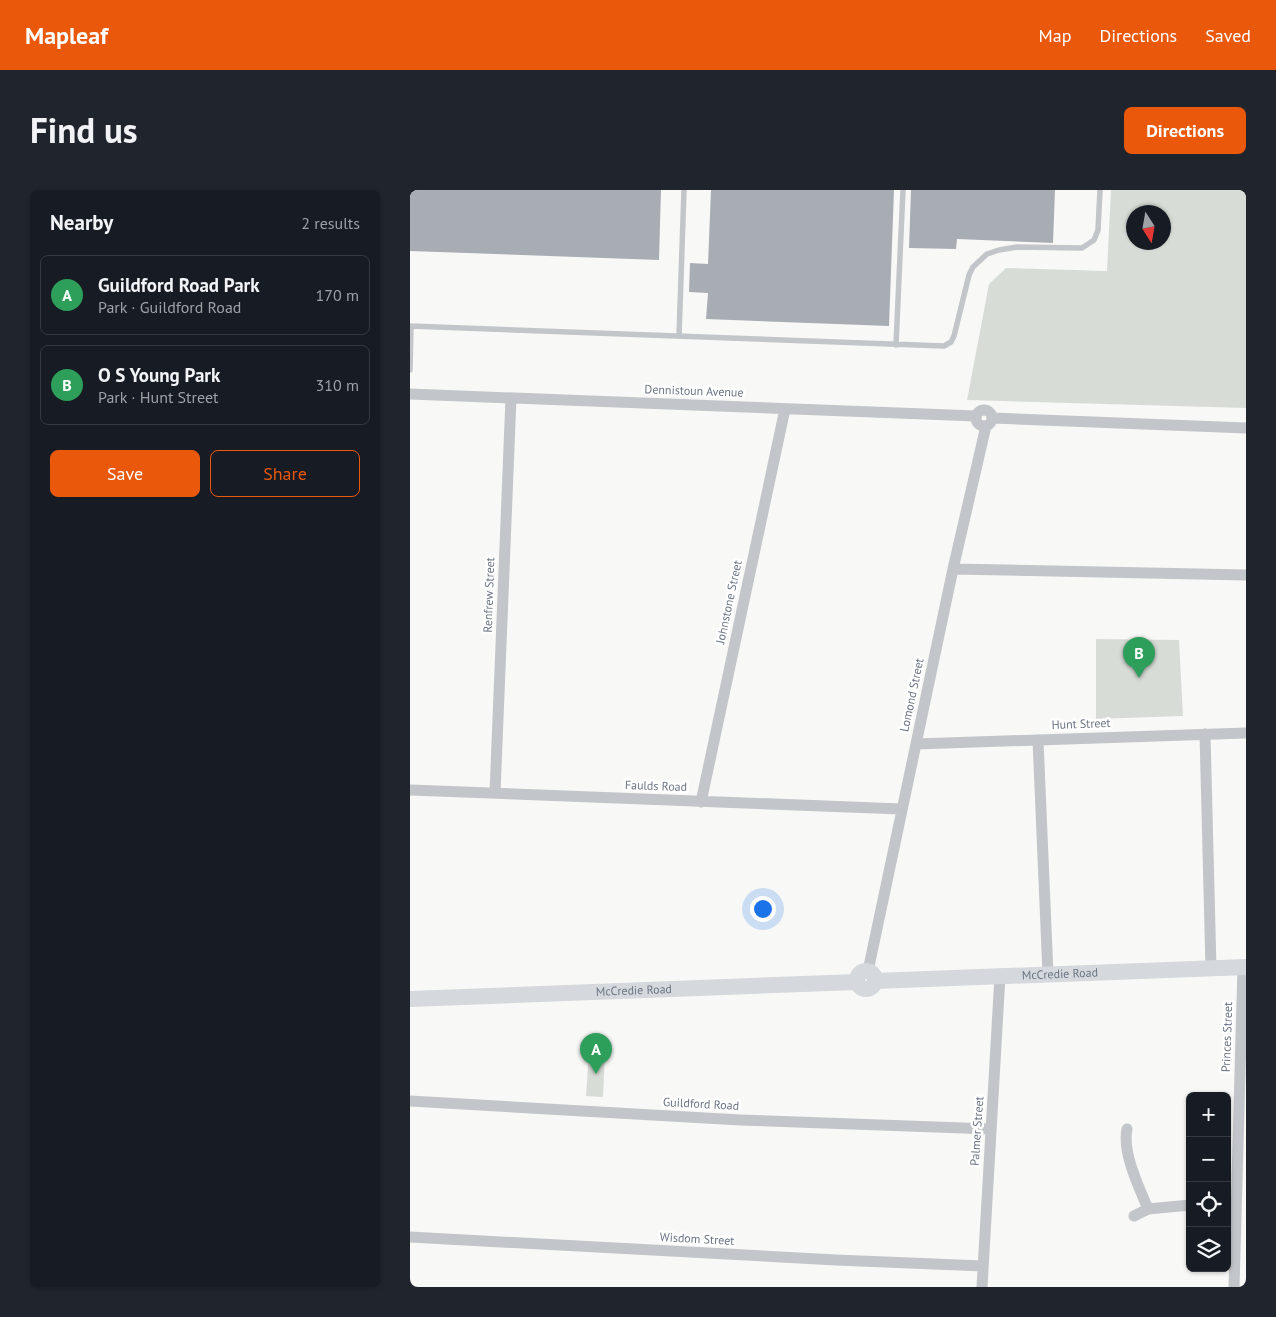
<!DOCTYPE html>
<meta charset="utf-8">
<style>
body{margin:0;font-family:"PT Sans",sans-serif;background:#20242c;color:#f1f3f6}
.controls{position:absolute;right:15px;bottom:15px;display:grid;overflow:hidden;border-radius:8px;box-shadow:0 1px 4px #0004}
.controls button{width:45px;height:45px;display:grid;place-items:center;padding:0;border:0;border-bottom:1px solid #363941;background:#171b24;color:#f1f3f6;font:25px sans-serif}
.compass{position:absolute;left:716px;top:15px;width:45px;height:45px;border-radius:50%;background:#171b24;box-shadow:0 1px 4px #0004;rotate:169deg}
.you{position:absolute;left:352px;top:718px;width:18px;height:18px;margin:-12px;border:4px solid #fff;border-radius:50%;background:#1a73e8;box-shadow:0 0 0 8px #1a73e833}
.badge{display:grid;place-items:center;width:32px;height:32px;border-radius:50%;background:#ea580c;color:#fff;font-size:16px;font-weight:700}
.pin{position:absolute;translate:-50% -41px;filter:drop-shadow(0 1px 2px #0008)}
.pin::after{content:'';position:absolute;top:26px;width:18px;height:15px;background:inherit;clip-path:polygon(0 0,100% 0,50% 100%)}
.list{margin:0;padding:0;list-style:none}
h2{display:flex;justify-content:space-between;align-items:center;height:65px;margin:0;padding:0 20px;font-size:21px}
h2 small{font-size:16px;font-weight:400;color:#9ea1a6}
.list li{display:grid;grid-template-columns:32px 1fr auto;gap:15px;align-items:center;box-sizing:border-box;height:80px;margin:0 10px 10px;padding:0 10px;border:1px solid #363941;border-radius:8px}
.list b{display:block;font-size:19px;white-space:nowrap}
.list p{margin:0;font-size:16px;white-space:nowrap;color:#9ea1a6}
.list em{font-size:16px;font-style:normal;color:#9ea1a6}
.actions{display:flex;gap:10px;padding:15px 20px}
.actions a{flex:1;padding:11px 0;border:1px solid #ea580c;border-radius:8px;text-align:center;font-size:18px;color:#ea580c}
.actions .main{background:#ea580c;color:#fff}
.icon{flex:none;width:28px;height:28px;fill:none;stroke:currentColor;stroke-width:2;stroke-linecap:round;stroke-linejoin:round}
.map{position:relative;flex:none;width:836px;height:1097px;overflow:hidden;border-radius:8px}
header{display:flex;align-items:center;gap:30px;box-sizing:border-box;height:70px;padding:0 25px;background:#ea580c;color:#fff}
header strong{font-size:24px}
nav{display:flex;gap:28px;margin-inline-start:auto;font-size:18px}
.intro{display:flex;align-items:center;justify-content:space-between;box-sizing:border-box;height:120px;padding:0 30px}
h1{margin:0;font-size:35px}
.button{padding:12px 22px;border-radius:8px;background:#ea580c;color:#fff;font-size:18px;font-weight:700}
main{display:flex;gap:30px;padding:0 30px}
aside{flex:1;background:#171b24;border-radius:8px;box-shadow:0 1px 4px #0004}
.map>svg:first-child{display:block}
</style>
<header>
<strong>Mapleaf</strong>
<nav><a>Map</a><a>Directions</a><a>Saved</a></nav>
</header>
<div class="intro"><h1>Find us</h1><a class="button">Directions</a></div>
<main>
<aside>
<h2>Nearby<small>2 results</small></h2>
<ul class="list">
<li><span class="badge" style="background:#2e9e5b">A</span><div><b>Guildford Road Park</b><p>Park · Guildford Road</p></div><em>170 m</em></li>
<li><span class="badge" style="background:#2e9e5b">B</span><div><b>O S Young Park</b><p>Park · Hunt Street</p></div><em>310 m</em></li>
</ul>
<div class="actions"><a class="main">Save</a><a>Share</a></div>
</aside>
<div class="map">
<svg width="836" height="1097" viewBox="0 0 836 1097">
<rect width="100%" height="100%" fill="#f8f8f6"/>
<path fill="#d7ddd6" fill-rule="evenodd" d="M 701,0 L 836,0 L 836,218 L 557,210 L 579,94 L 596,78 L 697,81 ZM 754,22 L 754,52 L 724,52 L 724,22 Z
M 686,449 L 769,450 L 773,526 L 686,529 Z
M 179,861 L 195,862 L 193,907 L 176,906 Z"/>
<path fill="#a8adb4" d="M 0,0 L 251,0 L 249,70 L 0,61 Z
M 301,0 L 484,0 L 479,136 L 296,129 L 298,103 L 279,102 L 280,73 L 298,74 Z
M 501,0 L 645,0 L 643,53 L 547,49 L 546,59 L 499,58 Z"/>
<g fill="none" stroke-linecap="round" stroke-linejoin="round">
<path stroke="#c2c5c9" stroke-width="5.5" d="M 0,136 L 534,156 L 541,152 L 544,146 L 559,85 L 563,77 L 577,64 L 589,60 L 607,57 L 672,58 L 684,50 L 688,40 L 690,0
M 269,146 L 274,0
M 486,155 L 493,0
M 0,180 L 1,136"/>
<path stroke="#c2c5c9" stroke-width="11" d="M 0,204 L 566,226
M566 228a8 8 0 1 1 16 0a8 8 0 1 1-16 0Z
M 582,228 L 836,238
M 543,379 L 836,385
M 795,544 L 801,778
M 628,550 L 638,784
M 506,554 L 836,543
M 0,600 L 491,619
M 85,603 L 101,208
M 291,612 L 375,219
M 458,781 L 543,379 L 576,236
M 0,911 L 330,930 L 581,939
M 717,939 C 712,963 729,997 738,1019
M 724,1026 L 738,1019 L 780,1015
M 0,1047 L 426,1070 L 573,1076
M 572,1097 L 590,786
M 824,1097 L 833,777"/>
<g stroke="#d5d8dc" stroke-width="16">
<circle cx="456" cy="790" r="9"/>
<path id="s1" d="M 465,791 L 836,777"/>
<path id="s2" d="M 0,809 L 447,792"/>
</g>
</g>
<g text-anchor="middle" stroke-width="5" stroke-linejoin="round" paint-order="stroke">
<g font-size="12" fill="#6b7584" stroke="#fff">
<text transform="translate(284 201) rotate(2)" y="4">Dennistoun Avenue</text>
<text transform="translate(79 405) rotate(-88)" y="4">Renfrew Street</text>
<text transform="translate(319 412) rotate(-78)" y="4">Johnstone Street</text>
<text transform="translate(502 505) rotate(-78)" y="4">Lomond Street</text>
<text transform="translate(671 534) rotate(-2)" y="4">Hunt Street</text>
<text transform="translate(246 596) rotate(2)" y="4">Faulds Road</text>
<text dy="4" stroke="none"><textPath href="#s1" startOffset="185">McCredie Road</textPath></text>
<text dy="4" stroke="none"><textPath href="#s2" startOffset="224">McCredie Road</textPath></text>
<text transform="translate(817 847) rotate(-88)" y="4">Princes Street</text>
<text transform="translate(291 914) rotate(3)" y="4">Guildford Road</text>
<text transform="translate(567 941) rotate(-86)" y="4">Palmer Street</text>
<text transform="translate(287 1049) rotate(3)" y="4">Wisdom Street</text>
</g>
</g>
</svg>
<div class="controls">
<button>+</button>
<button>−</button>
<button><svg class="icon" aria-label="locate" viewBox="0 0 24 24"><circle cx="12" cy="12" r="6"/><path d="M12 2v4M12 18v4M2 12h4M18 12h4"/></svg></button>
<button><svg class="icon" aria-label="layers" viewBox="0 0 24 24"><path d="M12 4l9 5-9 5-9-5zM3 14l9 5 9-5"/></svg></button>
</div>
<svg class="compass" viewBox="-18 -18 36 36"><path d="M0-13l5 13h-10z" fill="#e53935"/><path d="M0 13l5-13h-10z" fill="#9ea1a6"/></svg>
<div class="you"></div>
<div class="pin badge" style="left:186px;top:884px;background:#2e9e5b">A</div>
<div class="pin badge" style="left:729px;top:488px;background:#2e9e5b">B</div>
</div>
</main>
